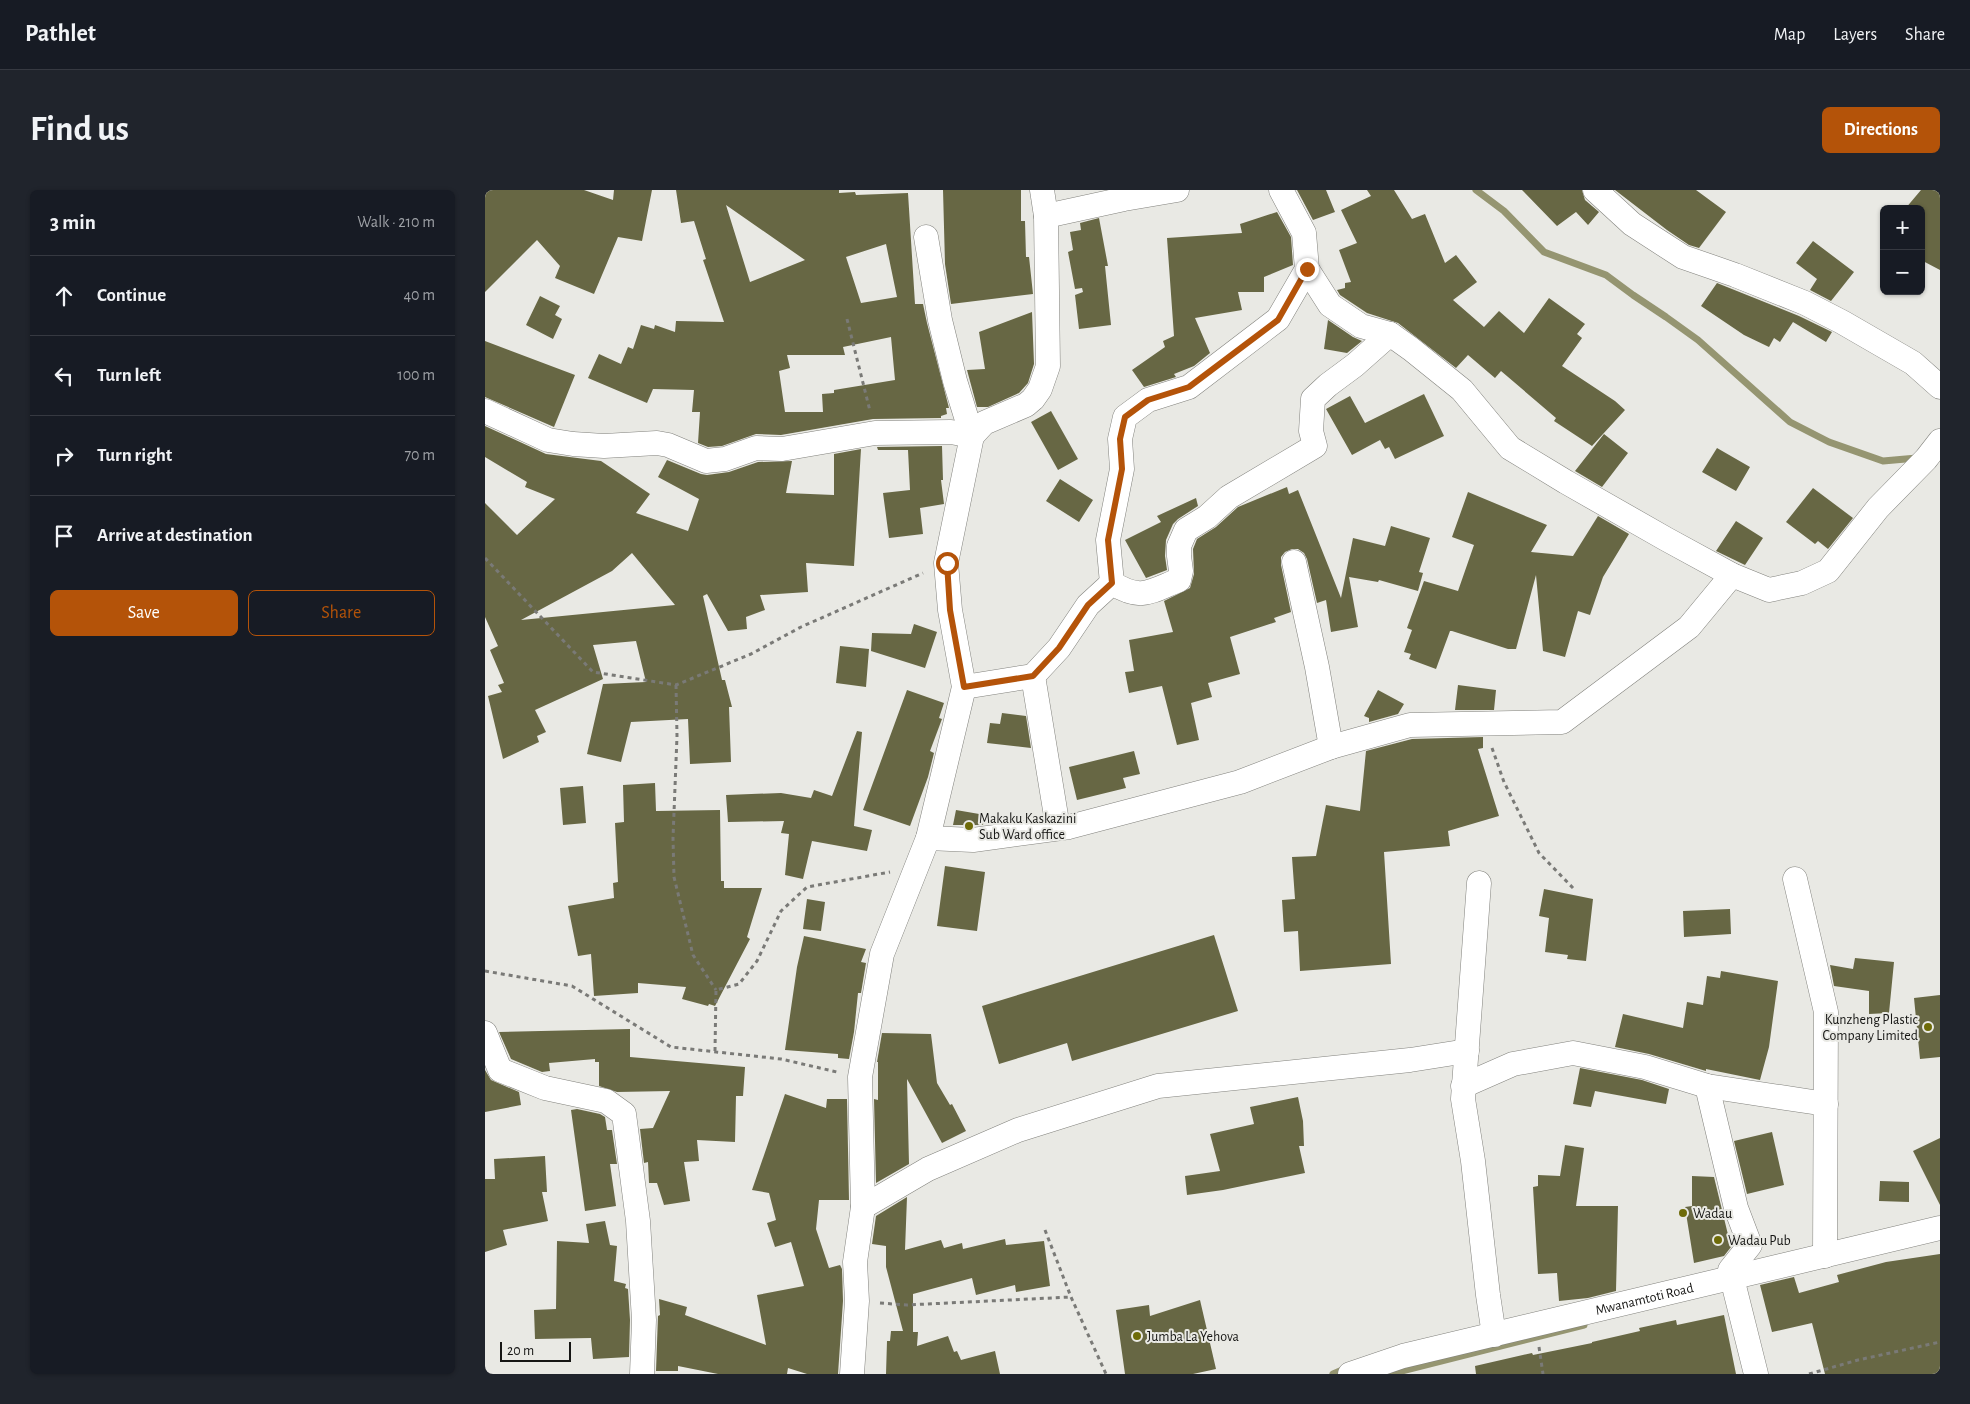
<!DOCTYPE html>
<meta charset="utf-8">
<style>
body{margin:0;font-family:"Alegreya Sans",sans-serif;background:#20242c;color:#f1f3f6}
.controls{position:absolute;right:15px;top:15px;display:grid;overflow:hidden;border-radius:8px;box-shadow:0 1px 4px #0004}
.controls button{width:45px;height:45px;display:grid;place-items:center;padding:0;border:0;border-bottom:1px solid #363941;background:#171b24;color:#f1f3f6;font:25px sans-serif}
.scale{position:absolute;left:15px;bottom:12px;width:71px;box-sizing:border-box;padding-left:5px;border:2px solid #161614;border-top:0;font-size:14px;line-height:18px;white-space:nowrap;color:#161614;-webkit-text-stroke:4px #e9e9e4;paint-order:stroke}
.stop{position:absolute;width:15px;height:15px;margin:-11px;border:4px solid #b45309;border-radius:50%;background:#fff}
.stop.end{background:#b45309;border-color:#fff;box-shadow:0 1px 5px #0008}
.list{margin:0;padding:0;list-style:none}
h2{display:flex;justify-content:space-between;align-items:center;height:65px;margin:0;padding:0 20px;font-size:21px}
h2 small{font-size:16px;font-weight:400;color:#9ea1a6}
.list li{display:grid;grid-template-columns:32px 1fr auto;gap:15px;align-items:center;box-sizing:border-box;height:80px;padding:0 20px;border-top:1px solid #363941}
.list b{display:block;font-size:19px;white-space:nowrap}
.list em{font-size:16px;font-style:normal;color:#9ea1a6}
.actions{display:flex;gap:10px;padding:15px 20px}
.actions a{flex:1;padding:11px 0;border:1px solid #b45309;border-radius:8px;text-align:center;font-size:18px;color:#b45309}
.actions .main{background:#b45309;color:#fff}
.icon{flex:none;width:28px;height:28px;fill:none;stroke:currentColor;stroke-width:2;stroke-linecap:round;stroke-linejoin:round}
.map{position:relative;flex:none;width:1455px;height:1184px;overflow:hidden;border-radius:8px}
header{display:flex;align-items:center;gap:30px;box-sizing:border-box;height:70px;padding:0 25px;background:#171b24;border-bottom:1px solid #363941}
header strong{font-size:24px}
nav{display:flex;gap:28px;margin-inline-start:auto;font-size:18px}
.intro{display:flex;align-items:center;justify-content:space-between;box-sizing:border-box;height:120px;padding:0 30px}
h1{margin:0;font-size:35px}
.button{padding:12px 22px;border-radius:8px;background:#b45309;color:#fff;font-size:18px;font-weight:700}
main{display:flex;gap:30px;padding:0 30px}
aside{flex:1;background:#171b24;border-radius:8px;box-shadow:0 1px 4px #0004}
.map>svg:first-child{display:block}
</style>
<header>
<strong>Pathlet</strong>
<nav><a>Map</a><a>Layers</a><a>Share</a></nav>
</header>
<div class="intro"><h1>Find us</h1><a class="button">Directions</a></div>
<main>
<aside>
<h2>3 min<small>Walk · 210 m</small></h2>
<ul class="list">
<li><svg class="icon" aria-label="ahead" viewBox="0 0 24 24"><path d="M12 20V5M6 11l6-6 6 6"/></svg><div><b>Continue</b></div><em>40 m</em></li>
<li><svg class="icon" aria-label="left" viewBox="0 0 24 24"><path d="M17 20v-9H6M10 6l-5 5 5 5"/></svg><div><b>Turn left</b></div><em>100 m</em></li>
<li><svg class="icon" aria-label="right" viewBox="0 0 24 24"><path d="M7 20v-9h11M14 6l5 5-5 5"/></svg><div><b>Turn right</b></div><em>70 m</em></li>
<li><svg class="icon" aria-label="arrive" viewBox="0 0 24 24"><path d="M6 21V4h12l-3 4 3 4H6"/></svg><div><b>Arrive at destination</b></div></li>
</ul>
<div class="actions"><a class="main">Save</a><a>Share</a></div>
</aside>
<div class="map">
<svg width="1455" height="1184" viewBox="0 0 1455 1184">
<rect width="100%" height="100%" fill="#e9e9e4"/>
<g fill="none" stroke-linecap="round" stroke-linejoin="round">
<path stroke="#959571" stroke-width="7" d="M 991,0 L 1019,21 L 1059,62 L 1121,85 L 1148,105 L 1181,127 L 1213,150 L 1305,232 L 1344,252 L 1398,271 L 1432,268
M 848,1184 L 862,1178
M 905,1184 L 1099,1135"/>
</g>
<path fill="#676744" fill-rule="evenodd" d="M 0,0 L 99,0 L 128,10 L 129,0 L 167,0 L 157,51 L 133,47 L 109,104 L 70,88 L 75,76 L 52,50 L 0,102 Z
M 191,0 L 354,0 L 354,3 L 370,2 L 371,5 L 423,3 L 430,114 L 438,114 L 442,133 L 464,218 L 461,218 L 462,224 L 456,226 L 456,228 L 388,229 L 296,245 L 271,244 L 237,256 L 223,257 L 213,253 L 215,222 L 207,222 L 209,200 L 168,199 L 162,213 L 103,188 L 114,164 L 136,174 L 143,157 L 148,159 L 156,135 L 169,139 L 170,135 L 190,142 L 191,131 L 239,132 L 218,70 L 221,69 L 209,31 L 196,33 ZM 241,15 L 320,70 L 265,92 ZM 401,54 L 412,107 L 376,113 L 361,67 ZM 406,147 L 410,190 L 349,200 L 349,203 L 337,204 L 338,222 L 300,222 L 294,181 L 305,178 L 302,165 L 360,165 L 358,157 Z
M 458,0 L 536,0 L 536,31 L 540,31 L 541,67 L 544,67 L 548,104 L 466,114 L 460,74 Z
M 812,0 L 841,0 L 850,22 L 828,30 Z
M 882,0 L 909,0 L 927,29 L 940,24 L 960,73 L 971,65 L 992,92 L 968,110 L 999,137 L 1014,121 L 1039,143 L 1064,108 L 1100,134 L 1092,144 L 1097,148 L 1077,176 L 1130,211 L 1140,220 L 1107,256 L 1069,231 L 1071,228 L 1016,181 L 1010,188 L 983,165 L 971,178 L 913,133 L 882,123 L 855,105 L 852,100 L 860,98 L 860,93 L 866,92 L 854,60 L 872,53 L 856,20 L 886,6 Z
M 1037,0 L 1097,0 L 1100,10 L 1114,22 L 1103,35 L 1091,22 L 1072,36 Z
M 1130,0 L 1211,0 L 1241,22 L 1214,58 L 1204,55 L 1182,40 Z
M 1436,0 L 1455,0 L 1455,80 L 1436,70 L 1436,19 L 1420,19 Z
M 792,22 L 806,47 L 808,75 L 779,87 L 779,102 L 753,102 L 757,120 L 710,128 L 725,163 L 709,176 L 689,184 L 691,187 L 659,197 L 647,180 L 680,157 L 678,151 L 689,146 L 682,48 L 757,43 L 755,34 Z
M 614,28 L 623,76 L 620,76 L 626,135 L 594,139 L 590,105 L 598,102 L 597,98 L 590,99 L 583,62 L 588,60 L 585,42 L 596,40 L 595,33 Z
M 1328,51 L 1369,82 L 1346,111 L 1325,100 L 1332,89 L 1311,73 Z
M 1232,93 L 1314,126 L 1347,142 L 1341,152 L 1308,132 L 1295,152 L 1289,148 L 1284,157 L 1259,145 L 1216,116 Z
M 55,106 L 75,116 L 70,125 L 77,129 L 68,149 L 41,135 Z
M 547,122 L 549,174 L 543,193 L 534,203 L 503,217 L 492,217 L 482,180 L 500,179 L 494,142 Z
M 843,130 L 868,147 L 877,151 L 862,163 L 839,159 Z
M 0,151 L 90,185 L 69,237 L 0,207 Z
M 939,204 L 959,246 L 910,269 L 904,257 L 900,259 L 895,250 L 867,265 L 841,219 L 865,206 L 880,233 Z
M 566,221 L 593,269 L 573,280 L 546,232 Z
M 0,236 L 61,264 L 116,271 L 165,304 L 151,323 L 203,341 L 214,309 L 173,287 L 182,270 L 216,284 L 222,285 L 244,282 L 273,272 L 307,271 L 301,303 L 349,305 L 349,264 L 376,259 L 369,376 L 321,373 L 323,402 L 275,405 L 280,420 L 261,427 L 262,439 L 243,441 L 222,404 L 218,406 L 237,490 L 240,490 L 247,517 L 244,517 L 246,572 L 205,574 L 203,529 L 146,532 L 136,572 L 102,564 L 118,494 L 161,492 L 151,451 L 108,455 L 118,489 L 50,520 L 61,542 L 52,546 L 54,552 L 18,569 L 3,506 L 17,502 L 13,495 L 19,493 L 5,460 L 13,456 L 0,427 L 0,313 L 32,345 L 70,309 L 40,297 L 42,292 L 0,267 ZM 147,363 L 190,415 L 36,430 L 127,381 Z
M 1119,244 L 1143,263 L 1117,297 L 1090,281 Z
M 457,256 L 458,290 L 456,290 L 459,314 L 435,318 L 438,344 L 404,348 L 398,303 L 425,300 L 423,260 L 393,260 L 392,257 Z
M 1232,258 L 1265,277 L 1251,301 L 1217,282 Z
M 575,289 L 608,310 L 594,332 L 561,311 Z
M 802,297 L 804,304 L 813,300 L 856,408 L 868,348 L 900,356 L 906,336 L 945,348 L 934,382 L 938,383 L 933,401 L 894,390 L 893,392 L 864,387 L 873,437 L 846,442 L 841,410 L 832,413 L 822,369 L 819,363 L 813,359 L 807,359 L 800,362 L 796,367 L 796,375 L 806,422 L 789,428 L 791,432 L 745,447 L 755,484 L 723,493 L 727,507 L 706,513 L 714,550 L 692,555 L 677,496 L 644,503 L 640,482 L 649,481 L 644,450 L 688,442 L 679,411 L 705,398 L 709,384 L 708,359 L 712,349 L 731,337 L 753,317 Z
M 1328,298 L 1368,328 L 1343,359 L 1333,351 L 1330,354 L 1301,332 Z
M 983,302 L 1062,335 L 1046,362 L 1088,366 L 1113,326 L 1144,344 L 1118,387 L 1105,425 L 1093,421 L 1080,467 L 1058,461 L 1051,385 L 1031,459 L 1023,459 L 967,441 L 965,441 L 951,479 L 924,469 L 926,464 L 919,462 L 927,440 L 922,438 L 939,391 L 973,401 L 989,355 L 967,347 Z
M 711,308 L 713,316 L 693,329 L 688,334 L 681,350 L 680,366 L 682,380 L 661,388 L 640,350 L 676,332 L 672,326 Z
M 1251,331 L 1278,348 L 1260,375 L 1231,361 Z
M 429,434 L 452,442 L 440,478 L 386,461 L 387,443 L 426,444 Z
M 355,456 L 384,459 L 381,497 L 351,493 Z
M 973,495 L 1011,500 L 1009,520 L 970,520 Z
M 422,500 L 459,513 L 454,528 L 457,529 L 445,561 L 449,563 L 443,587 L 425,636 L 378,620 Z
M 893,500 L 919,514 L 913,524 L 884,532 L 884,528 L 879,526 Z
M 517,523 L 541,526 L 546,558 L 502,553 L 505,533 L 515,534 Z
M 372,541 L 377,542 L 369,636 L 387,640 L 382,661 L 327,651 L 318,689 L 300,685 L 304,644 L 296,643 L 299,631 L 243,632 L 241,605 L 296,603 L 326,608 L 329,600 L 347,606 Z
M 998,547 L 998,558 L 993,559 L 1014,626 L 963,641 L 965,656 L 899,662 L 906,774 L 815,781 L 813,741 L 799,742 L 797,710 L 810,709 L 807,667 L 831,666 L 841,615 L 875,621 L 881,561 L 927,549 Z
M 649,561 L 655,584 L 638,588 L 641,598 L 592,610 L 584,577 Z
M 170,593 L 171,621 L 235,620 L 236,691 L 239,691 L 239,698 L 277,698 L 262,747 L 265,749 L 230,816 L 224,814 L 223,816 L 197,809 L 201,797 L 153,793 L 153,803 L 109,806 L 106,764 L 93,766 L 83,716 L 129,708 L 128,693 L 133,692 L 130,633 L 139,632 L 138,595 Z
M 98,596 L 101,633 L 78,635 L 75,598 Z
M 471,620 L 500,625 L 498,635 L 468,635 Z
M 460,676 L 500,682 L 492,741 L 452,736 Z
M 1059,699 L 1108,709 L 1101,771 L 1082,769 L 1083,765 L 1060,762 L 1064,728 L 1054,726 Z
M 322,709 L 340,712 L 336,741 L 318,739 Z
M 1245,719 L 1246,744 L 1199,747 L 1198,721 Z
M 729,745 L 753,821 L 587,871 L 582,853 L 514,874 L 497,816 Z
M 319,746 L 381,759 L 376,772 L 381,773 L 376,803 L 373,803 L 369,842 L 364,869 L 353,868 L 353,864 L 300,860 L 312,777 Z
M 1370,768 L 1409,772 L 1404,823 L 1384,824 L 1384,801 L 1349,796 L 1345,775 L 1368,779 Z
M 1236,781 L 1293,791 L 1284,857 L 1275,890 L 1221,879 L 1221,881 L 1164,864 L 1130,857 L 1138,824 L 1198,838 L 1202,812 L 1218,815 L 1222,786 L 1235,788 Z
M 1455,805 L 1455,867 L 1435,869 L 1429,808 Z
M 145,839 L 145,867 L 260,877 L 258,906 L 251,906 L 250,952 L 212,950 L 214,971 L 199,972 L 205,1011 L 179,1015 L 172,993 L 164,993 L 163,972 L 159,973 L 155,939 L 168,938 L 185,901 L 132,902 L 114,896 L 114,872 L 110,872 L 110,869 L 64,873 L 65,881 L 57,882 L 26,869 L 14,842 Z
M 397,843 L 446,844 L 452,893 L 465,915 L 467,914 L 481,941 L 457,953 L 422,889 L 424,974 L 391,993 L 389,909 L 393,910 L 393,872 L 392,872 Z
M 1095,878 L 1157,890 L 1184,899 L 1181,914 L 1110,901 L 1106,917 L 1088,914 Z
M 0,880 L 6,890 L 34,902 L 36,915 L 0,922 Z
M 300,904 L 341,918 L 342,909 L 362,909 L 364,1010 L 334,1010 L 331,1039 L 344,1078 L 355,1075 L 357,1079 L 358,1111 L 353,1184 L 322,1184 L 303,1178 L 302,1184 L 233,1184 L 193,1176 L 193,1181 L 171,1181 L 173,1126 L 175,1125 L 174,1109 L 202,1117 L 200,1125 L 281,1155 L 272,1105 L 319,1096 L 306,1052 L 290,1057 L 282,1033 L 291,1030 L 284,1003 L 267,1000 Z
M 813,907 L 818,931 L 819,956 L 814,956 L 820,983 L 738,1000 L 702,1005 L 700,986 L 735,981 L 725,944 L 769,934 L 765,917 Z
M 92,919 L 115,924 L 120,927 L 122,940 L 127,940 L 132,974 L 125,974 L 131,1016 L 100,1021 L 86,920 Z
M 1287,942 L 1299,995 L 1262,1004 L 1249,951 Z
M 1455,948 L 1455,1015 L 1428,961 Z
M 1080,955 L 1099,958 L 1091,1016 L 1133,1016 L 1131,1101 L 1103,1108 L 1074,1111 L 1072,1083 L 1053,1084 L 1048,997 L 1053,996 L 1053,985 L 1075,986 Z
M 60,966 L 62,1002 L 57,1002 L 63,1031 L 18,1040 L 22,1055 L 0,1062 L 0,989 L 10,989 L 9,969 Z
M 1207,986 L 1229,987 L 1246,1057 L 1239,1066 L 1209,1073 L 1200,1017 L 1207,1016 Z
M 1395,991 L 1424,992 L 1424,1012 L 1394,1011 Z
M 422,1007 L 420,1060 L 456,1050 L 459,1058 L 477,1053 L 478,1059 L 520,1049 L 521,1055 L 559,1051 L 565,1096 L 531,1102 L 530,1095 L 491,1105 L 487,1088 L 428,1104 L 428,1142 L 433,1142 L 432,1156 L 463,1146 L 469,1162 L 472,1161 L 476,1170 L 510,1161 L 515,1184 L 401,1184 L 402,1151 L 405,1151 L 406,1141 L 418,1141 L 401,1077 L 401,1056 L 387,1054 L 391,1026 Z
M 120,1031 L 125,1055 L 132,1056 L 129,1091 L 141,1094 L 140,1098 L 143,1099 L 145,1130 L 144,1167 L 108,1169 L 106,1148 L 50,1149 L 49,1120 L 71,1119 L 72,1051 L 104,1053 L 101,1034 Z
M 1455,1064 L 1455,1184 L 1340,1184 L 1327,1133 L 1287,1142 L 1275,1095 L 1309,1087 L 1314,1103 L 1354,1092 L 1352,1085 L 1401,1072 Z
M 715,1110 L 731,1179 L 708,1184 L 640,1184 L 631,1120 L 664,1115 L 665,1126 Z
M 1239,1125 L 1251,1184 L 991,1184 L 990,1176 L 1047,1163 L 1048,1165 L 1107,1153 L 1107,1152 L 1155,1141 L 1154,1138 L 1191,1130 L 1192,1135 Z"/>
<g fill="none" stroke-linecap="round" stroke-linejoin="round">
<g stroke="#82827d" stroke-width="25">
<g id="minor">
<path d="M 1110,0 L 1147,34 L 1198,67 L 1250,85 L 1320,113 L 1357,132 L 1428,173 L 1455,197"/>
<path d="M 561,26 L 639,9 L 692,0"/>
<path d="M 822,79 L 845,115 L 876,136 L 905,144 L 926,159 L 977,200 L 1025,258 L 1081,292 L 1181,349 L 1247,385 L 1284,400 L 1317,393 L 1343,381 L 1393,318 L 1441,269 L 1455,251"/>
<path d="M 0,221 L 63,250 L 88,254 L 119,256 L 172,253 L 183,255 L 221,271 L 240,269 L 271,258 L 297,259 L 390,243 L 466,242 L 487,246 L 499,233 L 541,215 L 548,209 L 555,199 L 563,176 L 561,26 L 557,0"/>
<path d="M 809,372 L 832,477 L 846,557"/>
<path d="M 627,393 L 623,350 L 637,279 L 635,249 L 640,227 L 663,210 L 704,197 L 793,129 L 822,79 L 819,43 L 796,0"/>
<path d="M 548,486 L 573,638"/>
<path d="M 479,497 L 548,486 L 574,458 L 603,415 L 627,393 C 656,411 664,402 694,390 L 696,381 L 694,366 L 694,356 L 701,340 L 722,327 L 744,307 L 830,256 L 826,241 L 828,209 L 843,195 L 870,175 L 905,144"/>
<path d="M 443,648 L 488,650 L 584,637 L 755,592 L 846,557 L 925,535 L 1077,532 L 1204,437 L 1247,385"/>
<path d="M 1310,689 L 1341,822 L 1340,1066"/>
<path d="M 994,693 L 978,909 L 988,971 L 1003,1105 L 1009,1145"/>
<path d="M 0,843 L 15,880 L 60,898 L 121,911 L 139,924 L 153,1031 L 159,1130 L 157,1184"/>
<path d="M 978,896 L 1028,874 L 1088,863 L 1160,877 L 1222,896 L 1341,914"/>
<path d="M 1222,896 L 1251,1018 L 1265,1055 L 1245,1080 L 1271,1184"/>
<path d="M 378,1017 L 443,979 L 533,940 L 673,896 L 925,870 L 982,861"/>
<path d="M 367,1184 L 372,1111 L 370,1072 L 378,1017 L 375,887 L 397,764 L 443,648 L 479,497 L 465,420 L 461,373 L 487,246 L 470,191 L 455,130 L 441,47"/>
<path id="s1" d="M 865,1184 L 918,1166 L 1455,1038"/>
</g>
</g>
<path stroke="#7a7a77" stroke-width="3" stroke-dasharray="4 4" stroke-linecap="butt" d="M 362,129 L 385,221
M 0,368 L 108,482 L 191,495 L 266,464 L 316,437 L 438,383
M 191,495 L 192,546 L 188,648 L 189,687 L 208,765 L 231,800
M 1007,558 L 1019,592 L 1054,663 L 1089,699
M 0,781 L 87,796 L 186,857 L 296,869 L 352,882
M 230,861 L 231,800 L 254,794 L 272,771 L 296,721 L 322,697 L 405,682
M 560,1040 L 586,1107 L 621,1184
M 395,1113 L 422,1115 L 586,1107
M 1054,1157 L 1058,1184
M 1324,1184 L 1373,1170 L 1455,1152"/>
<use href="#minor" stroke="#fff" stroke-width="24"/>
</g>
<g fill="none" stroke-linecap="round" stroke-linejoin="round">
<path stroke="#b45309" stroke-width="6" d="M 462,373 L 465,420 L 479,497 L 548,486 L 574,458 L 603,415 L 627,393 L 623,350 L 637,279 L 635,249 L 640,227 L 663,210 L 704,197 L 793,130 L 822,79"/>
</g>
<g fill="#6e6b09" stroke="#e9e9e4" stroke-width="2">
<circle cx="484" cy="636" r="5"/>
<circle cx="1443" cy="837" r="5"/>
<circle cx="1198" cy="1023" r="5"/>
<circle cx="1233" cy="1050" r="5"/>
<circle cx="652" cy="1146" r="5"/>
</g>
<g text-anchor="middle" stroke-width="4" stroke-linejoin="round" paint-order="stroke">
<g font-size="14" fill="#161614" stroke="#e9e9e4" text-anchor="start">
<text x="494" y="633">Makaku Kaskazini<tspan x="494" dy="16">Sub Ward office</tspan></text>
<text x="1433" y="834" text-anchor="end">Kunzheng Plastic<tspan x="1433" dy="16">Company Limited</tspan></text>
<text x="1208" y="1028">Wadau</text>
<text x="1243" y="1055">Wadau Pub</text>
<text x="662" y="1151">Jumba La Yehova</text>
</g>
<g font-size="14" fill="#161614" stroke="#e9e9e4">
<text dy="5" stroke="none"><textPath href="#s1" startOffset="304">Mwanamtoti Road</textPath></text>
</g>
</g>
</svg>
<div class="controls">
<button>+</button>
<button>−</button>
</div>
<div class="scale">20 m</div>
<div class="stop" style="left:462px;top:373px"></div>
<div class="stop end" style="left:822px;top:79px"></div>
</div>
</main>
